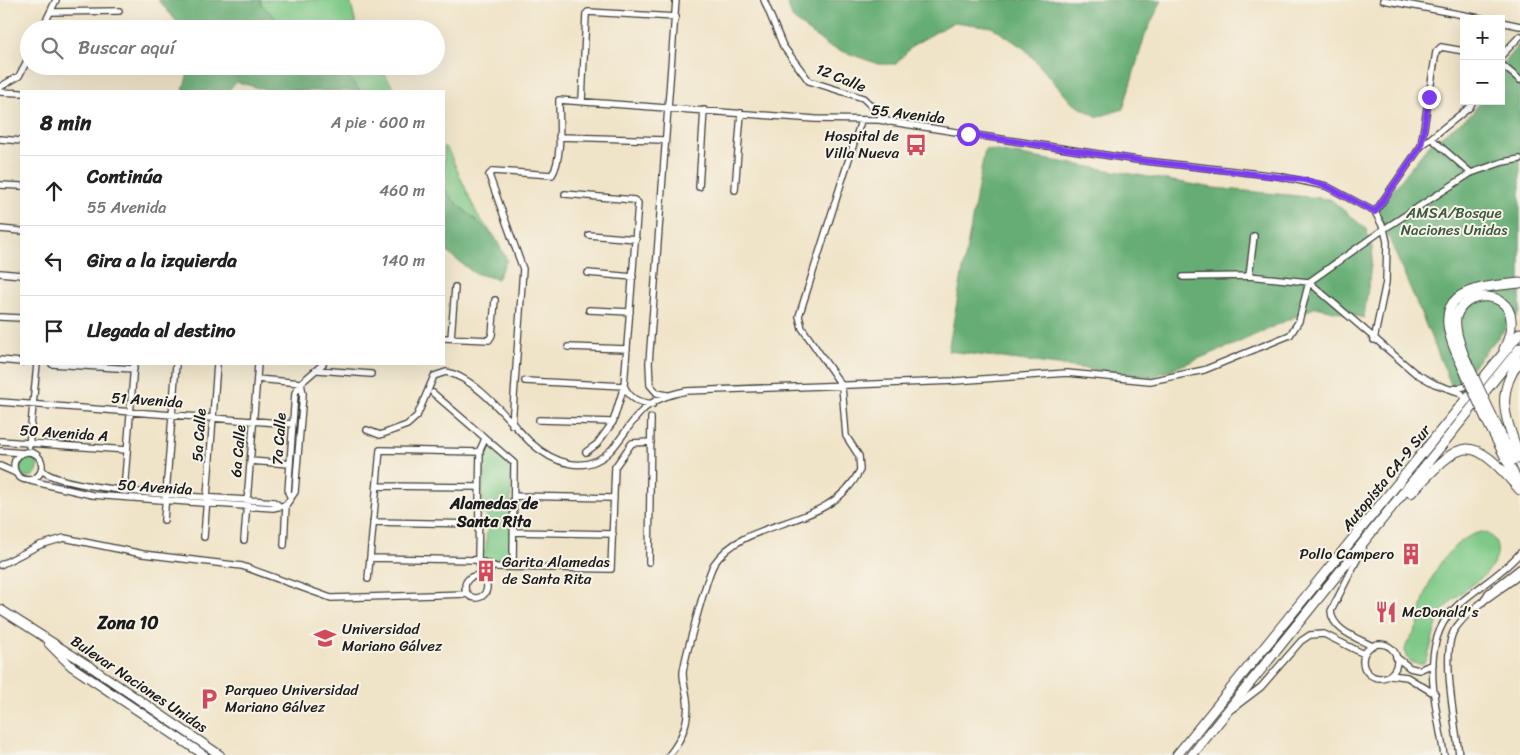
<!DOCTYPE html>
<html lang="es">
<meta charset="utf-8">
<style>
body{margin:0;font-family:Sriracha,sans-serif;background:#f6f6f6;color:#222}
.controls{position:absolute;right:15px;top:15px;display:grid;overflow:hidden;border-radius:0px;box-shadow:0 5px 20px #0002}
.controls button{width:45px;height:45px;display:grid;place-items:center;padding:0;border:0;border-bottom:1px solid #e0e0e0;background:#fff;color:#222;font:25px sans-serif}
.stop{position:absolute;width:15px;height:15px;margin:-11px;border:4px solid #7c3aed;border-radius:50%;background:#fff}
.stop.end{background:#7c3aed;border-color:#fff;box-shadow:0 1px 5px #0008}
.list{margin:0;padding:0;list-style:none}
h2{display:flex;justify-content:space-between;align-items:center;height:65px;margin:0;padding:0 20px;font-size:21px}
h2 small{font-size:16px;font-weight:400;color:#767676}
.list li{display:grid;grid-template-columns:32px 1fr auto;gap:15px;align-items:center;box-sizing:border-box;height:70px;padding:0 20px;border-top:1px solid #e0e0e0}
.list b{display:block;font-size:19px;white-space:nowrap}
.list p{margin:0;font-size:16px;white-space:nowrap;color:#767676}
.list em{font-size:16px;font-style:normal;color:#767676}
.icon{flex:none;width:28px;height:28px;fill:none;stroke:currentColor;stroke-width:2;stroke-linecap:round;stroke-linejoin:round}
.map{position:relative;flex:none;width:1520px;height:755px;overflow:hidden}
.search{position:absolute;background:#fff;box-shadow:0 5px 20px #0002;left:20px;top:20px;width:425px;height:55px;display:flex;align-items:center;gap:12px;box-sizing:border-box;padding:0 18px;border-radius:28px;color:#767676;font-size:19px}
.panel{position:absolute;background:#fff;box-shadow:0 5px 20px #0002;left:20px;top:90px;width:425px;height:275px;border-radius:0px}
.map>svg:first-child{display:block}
</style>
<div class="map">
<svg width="1520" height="755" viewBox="0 0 1520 755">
<rect width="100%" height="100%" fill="#f7f3e8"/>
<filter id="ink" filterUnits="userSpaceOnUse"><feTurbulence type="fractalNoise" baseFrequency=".02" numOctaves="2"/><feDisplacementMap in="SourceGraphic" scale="10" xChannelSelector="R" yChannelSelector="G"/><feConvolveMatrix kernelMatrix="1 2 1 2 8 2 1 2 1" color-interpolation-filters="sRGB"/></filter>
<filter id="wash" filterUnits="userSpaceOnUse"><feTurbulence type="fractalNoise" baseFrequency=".0096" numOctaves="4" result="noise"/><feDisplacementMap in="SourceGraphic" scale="20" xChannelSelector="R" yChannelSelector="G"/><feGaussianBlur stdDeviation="1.12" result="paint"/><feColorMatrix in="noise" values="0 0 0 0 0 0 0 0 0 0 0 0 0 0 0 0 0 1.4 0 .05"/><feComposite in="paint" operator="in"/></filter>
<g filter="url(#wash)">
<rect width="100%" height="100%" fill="#f0e4c8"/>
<path fill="#7ec987" stroke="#4d7252" d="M 260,0 L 350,0 L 357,29 L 287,29 L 262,5 Z
M 339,66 L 379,66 L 396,91 L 360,91 Z
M 444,146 L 448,150 L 478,216 L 495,237 L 453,200 L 444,189 Z
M 487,445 L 511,466 L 510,560 L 507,562 L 488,562 L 482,553 L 486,550 L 487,516 L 482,513 L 483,449 Z
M18 467a10 10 0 1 1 20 0a10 10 0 1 1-20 0Z
M 1482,532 C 1489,533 1493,536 1496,543 C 1506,573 1457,589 1443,611 C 1433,627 1433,645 1426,661 L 1422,664 C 1414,664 1407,662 1405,653 C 1404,643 1415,634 1418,625 C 1421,619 1420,613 1422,606 C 1429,576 1450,538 1482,532 Z"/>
<path fill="#66ad74" stroke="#416448" d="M 158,0 L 260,0 L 262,5 L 287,29 L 183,29 Z
M 786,0 L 1162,0 L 1145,35 L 1123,109 L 1098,117 L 1072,103 L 1025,49 L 992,27 L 954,22 L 913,45 L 896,64 L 878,64 L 828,46 L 793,19 Z
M 1520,43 L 1520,312 L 1453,389 L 1377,210 L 1429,145 L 1473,113 L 1480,101 L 1501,101 L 1501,66 Z
M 190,66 L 339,66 L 360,91 L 271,91 L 237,82 L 228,91 L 183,91 Z
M 985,149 L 1214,188 L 1330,199 L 1366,229 L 1373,250 L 1364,318 L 1316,307 L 1233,345 L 1152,377 L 948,351 Z
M 444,189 L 453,200 L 495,237 L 507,260 L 497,279 L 474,273 L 444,250 Z"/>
</g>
<g filter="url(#ink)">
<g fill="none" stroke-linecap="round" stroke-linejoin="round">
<g stroke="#3c3a36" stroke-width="8">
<path id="minor" d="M 764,0 L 783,46 L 809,81 L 863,98 L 888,122
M 1383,0 L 1485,19
M 51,12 L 119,11
M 1501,22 L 1520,26
M 42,29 L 56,0
M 1501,56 L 1520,36
M 1501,64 L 1520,80
M 0,87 L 19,76 L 29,57
M 0,92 L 21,93
M 582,101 L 586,14 L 588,12 L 676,17
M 559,137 L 665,140
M 0,139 L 21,141
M 1432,139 L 1471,173
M 1421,146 L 1436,52 L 1441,47 L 1464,51
M 0,185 L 21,186
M 699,187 L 704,110
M 735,190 L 741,113
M 565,194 L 634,200 L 638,203 L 624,386 C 631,400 638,402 653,404
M 1375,212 L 1421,146 L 1470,107 L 1473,101
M 0,229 L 21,231
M 589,235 L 636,239
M 0,273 L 21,275
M 588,273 L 633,277
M 1249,276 L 1254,236
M 1183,277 L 1249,276 L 1309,282 L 1415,373 L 1435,384 L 1461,393 L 1467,401
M 589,310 L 630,312
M 0,317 L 21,318
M 444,338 L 489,340 L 492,335 L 495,300
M 451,338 L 455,287
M 568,347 L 627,349
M 0,360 L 21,362
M 52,364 L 134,369
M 318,370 L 371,374
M 257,379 L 301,383
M 525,381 L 624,386 L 613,422 L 539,420
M 1453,389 L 1473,385
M 433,393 L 514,463 L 513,567
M 667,395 L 657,393 L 650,385 L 649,363 L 676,0
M 0,402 L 293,424
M 512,425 L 523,269 L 489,175 L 493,171 L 552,175 C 563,158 559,120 559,100 L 815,119 L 879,120 L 1137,160 L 1278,176 L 1326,186 L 1375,212 L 1384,229 L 1387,242 L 1386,282 L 1374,340
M 367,430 L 380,435 L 407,425 L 417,416 L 434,376 L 446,372 C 477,378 508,420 530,442 C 553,463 586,476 611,450 C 622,438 630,423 642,411 C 653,399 671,394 686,391 L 955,381 L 1067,373 L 1150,381 L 1204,370 L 1290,335 L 1299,321 L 1309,282 L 1384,229 L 1471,173 L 1503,162 L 1520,159
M 0,441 L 127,450
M 29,446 L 37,364
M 0,451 L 24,453
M14 466a14 14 0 1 1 28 0a14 14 0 1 1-28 0Z
M 586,452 L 597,444 L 613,422
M 250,461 L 290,464
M 0,466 L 16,473
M 42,470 C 63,493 235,498 274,502 L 278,505
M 31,481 L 92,495 L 273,508 L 286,505
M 377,486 L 479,487
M 124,491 L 134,364
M 514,496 L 614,498
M 291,498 L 288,492 L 295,393 L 301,383 L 323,364
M 164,520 L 176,364
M 373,522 L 478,524
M 514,532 L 613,534
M 204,537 L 217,364
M 244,540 L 258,364
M 284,545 L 286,505 L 295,492 L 303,394 L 301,383
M 1363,548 L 1331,611 C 1332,630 1357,638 1372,646
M 370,558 L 478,560 L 496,567 L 611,569 L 615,467 L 632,443 L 651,442
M 649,562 L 651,418
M 0,565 L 40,545 L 64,538 L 143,554 L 242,566 L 331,598 L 468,594
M465 587a11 11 0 1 1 22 0a11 11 0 1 1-22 0Z
M 478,576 L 481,568 L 478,560 L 480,450 L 485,439
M 368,579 L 380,450 L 480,452
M 486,582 L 492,566
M 1483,602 L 1488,593 L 1520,568
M1363 661a17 17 0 1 1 34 0a17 17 0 1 1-34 0Z
M 1396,657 L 1410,668 L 1419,670 L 1433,664
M 1390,675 L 1407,677 L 1435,694
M 1232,709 L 1261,687 L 1301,641 L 1310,635 L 1324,634 L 1364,654
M 669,755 C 682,740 690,719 687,699 C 686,690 683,682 683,673 C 684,660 708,573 714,564 C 747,515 829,532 860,470 L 859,456 L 846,436 L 842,386 L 802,328 L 799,316 L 861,121
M 1444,755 C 1437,708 1416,641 1458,605 C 1478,587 1503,573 1520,553
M 1459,755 C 1456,727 1440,650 1455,629 C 1470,607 1499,591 1520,575"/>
</g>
<g stroke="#3c3a36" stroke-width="10">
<path id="secondary" d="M 0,609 L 91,667 L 220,755
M 49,644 L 71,666 L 204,755"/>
</g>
<g stroke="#3c3a36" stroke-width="11">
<path id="trunk" d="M 1464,356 C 1460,345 1454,330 1456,318 C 1462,290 1508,289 1511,319 C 1512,329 1508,341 1504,349
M 1459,359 C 1428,293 1465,288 1520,283
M 1520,360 C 1493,397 1507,419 1520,459
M 1492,416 L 1513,460
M 1487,421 L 1518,482
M 1411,493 C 1462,440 1468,430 1520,490
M 1177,755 L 1520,333
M 1192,755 L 1520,348"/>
</g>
<use href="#minor" stroke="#fff" stroke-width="5.5"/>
<use href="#secondary" stroke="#fff" stroke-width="8"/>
<use href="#trunk" stroke="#fff" stroke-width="9"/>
<g stroke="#3c3a36" stroke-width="11" stroke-linecap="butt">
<path id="trunk-bridge" d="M 1464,356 L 1492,416
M 1459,359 L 1487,421"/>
</g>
<use href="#trunk-bridge" stroke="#fff" stroke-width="9"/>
</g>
</g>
<g fill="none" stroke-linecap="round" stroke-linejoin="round" filter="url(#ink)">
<path stroke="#7c3aed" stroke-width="6" d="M 968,134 L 1137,160 L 1305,180 L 1326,186 L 1375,212 L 1421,146 L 1429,97"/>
</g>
<defs>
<g id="bus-bare" transform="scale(1.725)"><path d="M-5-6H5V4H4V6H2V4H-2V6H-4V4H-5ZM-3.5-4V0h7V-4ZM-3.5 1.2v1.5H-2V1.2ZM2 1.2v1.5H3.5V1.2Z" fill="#d1495b" stroke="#f7f3e8" stroke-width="2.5" paint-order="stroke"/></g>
<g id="building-bare" transform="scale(1.725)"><path d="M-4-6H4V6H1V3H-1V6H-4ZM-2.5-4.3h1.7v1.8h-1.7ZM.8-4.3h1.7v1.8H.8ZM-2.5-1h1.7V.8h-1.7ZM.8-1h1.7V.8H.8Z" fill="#d1495b" stroke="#f7f3e8" stroke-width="2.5" paint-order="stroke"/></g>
<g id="restaurant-bare" transform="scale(1.725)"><path d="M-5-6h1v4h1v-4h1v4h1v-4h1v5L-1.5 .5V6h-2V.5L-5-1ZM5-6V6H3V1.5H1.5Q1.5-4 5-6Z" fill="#d1495b" stroke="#f7f3e8" stroke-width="2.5" paint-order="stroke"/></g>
<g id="university-bare" transform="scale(1.725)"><path d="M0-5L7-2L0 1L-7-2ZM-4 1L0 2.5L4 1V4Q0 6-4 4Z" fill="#d1495b" stroke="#f7f3e8" stroke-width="2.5" paint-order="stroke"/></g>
<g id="parking-bare" transform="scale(1.725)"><path d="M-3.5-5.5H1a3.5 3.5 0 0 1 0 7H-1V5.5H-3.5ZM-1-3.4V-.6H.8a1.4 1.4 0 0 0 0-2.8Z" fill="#d1495b" stroke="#f7f3e8" stroke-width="2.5" paint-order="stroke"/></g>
</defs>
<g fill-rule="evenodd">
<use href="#bus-bare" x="916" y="145"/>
<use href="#building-bare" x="1411" y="554"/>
<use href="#building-bare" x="486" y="571"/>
<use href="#restaurant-bare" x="1386" y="612"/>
<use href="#university-bare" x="325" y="638"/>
<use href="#parking-bare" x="209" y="699"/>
</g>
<g text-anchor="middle" stroke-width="4" stroke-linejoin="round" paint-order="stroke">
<g font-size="15" fill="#1c1c1c" stroke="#f7f3e8">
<text transform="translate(841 78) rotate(22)" y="5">12 Calle</text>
<text transform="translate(908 114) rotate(7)" y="5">55 Avenida</text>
<text transform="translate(147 400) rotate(4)" y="5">51 Avenida</text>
<text transform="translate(64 433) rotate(4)" y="5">50 Avenida A</text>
<text transform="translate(199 435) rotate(-86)" y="5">5a Calle</text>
<text transform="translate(279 439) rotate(-86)" y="5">7a Calle</text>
<text transform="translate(238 451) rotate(-85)" y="5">6a Calle</text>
<text transform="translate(1386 478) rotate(-51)" y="5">Autopista CA-9 Sur</text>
<text transform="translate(155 487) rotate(4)" y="5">50 Avenida</text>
<text transform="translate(139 684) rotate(34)" y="5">Bulevar Naciones Unidas</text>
</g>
<g font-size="15" fill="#1c1c1c" stroke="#f7f3e8" text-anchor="start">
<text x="899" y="141" text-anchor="end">Hospital de<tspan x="899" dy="17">Villa Nueva</tspan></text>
<text x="1394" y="559" text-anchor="end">Pollo Campero</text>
<text x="502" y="567">Garita Alamedas<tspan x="502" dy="17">de Santa Rita</tspan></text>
<text x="1402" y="617">McDonald's</text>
<text x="342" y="634">Universidad<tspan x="342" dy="17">Mariano Gálvez</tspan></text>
<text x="225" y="695">Parqueo Universidad<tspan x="225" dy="17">Mariano Gálvez</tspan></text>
</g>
<g font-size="15" fill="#3e5941" stroke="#f7f3e8">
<text x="1454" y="218">AMSA/Bosque<tspan x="1454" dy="17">Naciones Unidas</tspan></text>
</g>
<g font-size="16" font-weight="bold" fill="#1c1c1c" stroke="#f7f3e8">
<text x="494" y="509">Alamedas de<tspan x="494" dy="18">Santa Rita</tspan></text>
</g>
<g font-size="18" font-weight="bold" fill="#1c1c1c" stroke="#f7f3e8">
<text x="128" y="629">Zona 10</text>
</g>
</g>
</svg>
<div class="controls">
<button>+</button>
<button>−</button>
</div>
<div class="stop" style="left:968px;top:134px"></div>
<div class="stop end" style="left:1429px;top:97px"></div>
<div class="search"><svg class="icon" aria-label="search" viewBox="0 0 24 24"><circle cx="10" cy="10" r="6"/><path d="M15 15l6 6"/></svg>Buscar aquí</div>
<section class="panel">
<h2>8 min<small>A pie · 600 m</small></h2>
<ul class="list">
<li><svg class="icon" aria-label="ahead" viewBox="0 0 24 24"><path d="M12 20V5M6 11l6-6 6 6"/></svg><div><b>Continúa</b><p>55 Avenida</p></div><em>460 m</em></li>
<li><svg class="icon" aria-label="left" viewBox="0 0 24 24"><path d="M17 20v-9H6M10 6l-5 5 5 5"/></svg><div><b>Gira a la izquierda</b></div><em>140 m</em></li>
<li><svg class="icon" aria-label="arrive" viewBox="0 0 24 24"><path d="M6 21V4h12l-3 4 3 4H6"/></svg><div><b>Llegada al destino</b></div></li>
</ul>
</section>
</div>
